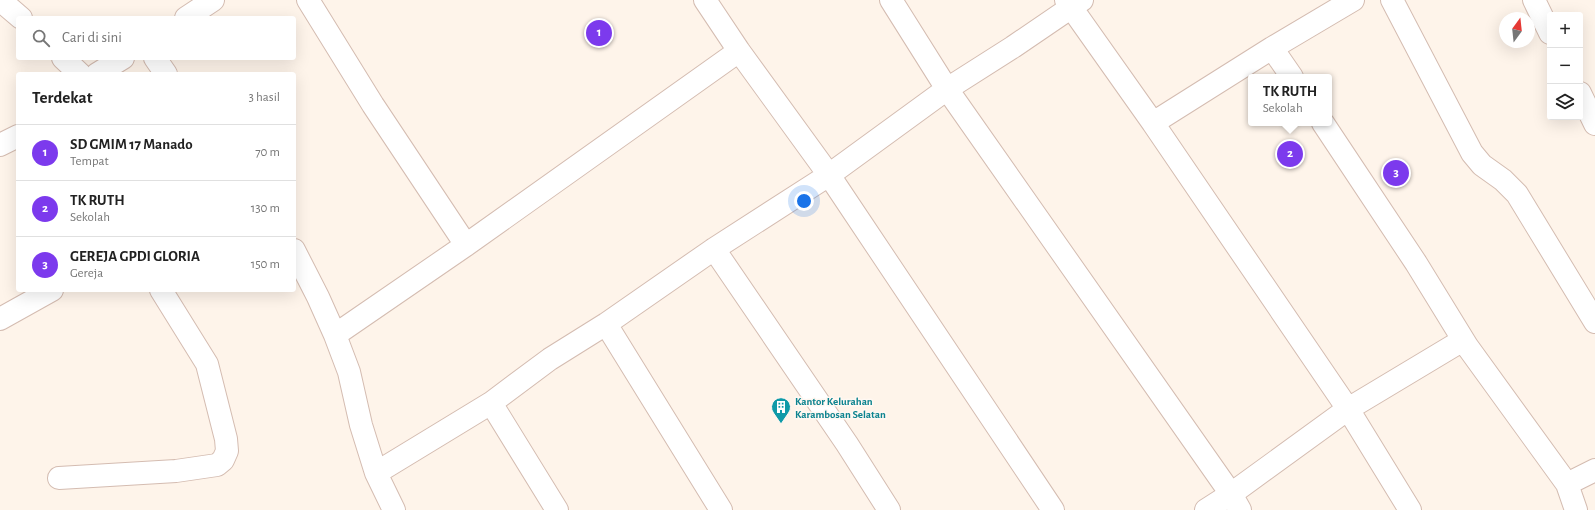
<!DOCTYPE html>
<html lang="id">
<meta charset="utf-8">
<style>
body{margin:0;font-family:"Alegreya Sans",sans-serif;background:#f6f6f6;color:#222}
.controls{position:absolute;right:12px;top:12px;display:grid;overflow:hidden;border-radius:4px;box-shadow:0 4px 16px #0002}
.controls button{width:36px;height:36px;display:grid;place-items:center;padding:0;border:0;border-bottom:1px solid #e0e0e0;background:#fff;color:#222;font:20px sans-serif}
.compass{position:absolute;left:1499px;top:12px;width:36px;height:36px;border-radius:50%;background:#fff;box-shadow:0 4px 16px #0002;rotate:15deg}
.you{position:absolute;left:804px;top:201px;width:14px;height:14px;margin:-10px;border:3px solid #fff;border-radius:50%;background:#1a73e8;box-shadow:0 0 0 6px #1a73e833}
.badge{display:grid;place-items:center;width:26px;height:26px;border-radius:50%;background:#7c3aed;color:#fff;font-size:13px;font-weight:700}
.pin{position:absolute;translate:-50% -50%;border:2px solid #fff;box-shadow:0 1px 4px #0006}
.popup{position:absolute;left:1248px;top:74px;width:84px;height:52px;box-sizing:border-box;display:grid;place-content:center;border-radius:4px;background:#fff;filter:drop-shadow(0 1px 3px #0005);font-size:13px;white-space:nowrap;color:#767676}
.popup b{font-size:15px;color:#222}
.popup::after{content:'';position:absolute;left:50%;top:100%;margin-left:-8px;border:8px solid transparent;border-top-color:#fff}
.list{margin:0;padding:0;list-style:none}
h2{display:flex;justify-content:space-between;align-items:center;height:52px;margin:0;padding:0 16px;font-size:17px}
h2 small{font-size:13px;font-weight:400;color:#767676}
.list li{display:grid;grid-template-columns:26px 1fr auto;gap:12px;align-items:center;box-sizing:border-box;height:56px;padding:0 16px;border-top:1px solid #e0e0e0}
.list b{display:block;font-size:15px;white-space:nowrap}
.list p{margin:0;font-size:13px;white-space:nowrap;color:#767676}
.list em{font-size:13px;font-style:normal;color:#767676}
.icon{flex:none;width:22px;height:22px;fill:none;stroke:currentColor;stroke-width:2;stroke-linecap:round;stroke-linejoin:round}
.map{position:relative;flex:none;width:1595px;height:510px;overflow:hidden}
.search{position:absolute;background:#fff;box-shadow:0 4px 16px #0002;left:16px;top:16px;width:280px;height:44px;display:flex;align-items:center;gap:10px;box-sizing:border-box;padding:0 14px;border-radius:4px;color:#767676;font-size:15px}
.panel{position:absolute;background:#fff;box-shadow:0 4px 16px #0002;left:16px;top:72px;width:280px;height:220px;border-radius:4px}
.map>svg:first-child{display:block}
</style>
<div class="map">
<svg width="1595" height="510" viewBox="0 0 1595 510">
<rect width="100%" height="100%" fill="#fef4ea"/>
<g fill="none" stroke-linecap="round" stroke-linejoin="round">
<g stroke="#d4bcb1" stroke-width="24">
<path id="minor" d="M 0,0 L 21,18
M 308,0 L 373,105 L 466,245
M 705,0 L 739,51 L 829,175 L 1053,510
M 891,0 L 947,89 L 1231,494 L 1240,510
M 1066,0 L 1153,123
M 1353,0 L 1272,48 L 1153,123 L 1348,409 L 1410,510
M 1392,0 L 1472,153 L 1482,165 L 1503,180 L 1517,194 L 1595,322
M 1534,0 L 1550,33
M 1272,48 L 1292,77
M 63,58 L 80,74
M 155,58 L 166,74
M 1580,93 L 1595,124
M 1323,123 L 1416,263 L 1467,346 L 1567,484 L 1576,510
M 714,249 L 847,444 L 889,510
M 294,250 L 318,297 L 335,335 L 349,372 L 361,425 L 376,473 L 394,510
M 0,319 L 52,290
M 606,324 L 721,510
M 335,335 L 466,245 L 739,51
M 491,403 L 557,510
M 376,473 L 491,403 L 550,359 L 606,324 L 714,249 L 829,175 L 947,89 L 1013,47 L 1082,0
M 59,478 L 176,471 L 217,465 L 223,460 L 227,451 L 226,439 L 207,364 L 161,290
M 1567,484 L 1595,470
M 1206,510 L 1231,494 L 1348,409 L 1463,340"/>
</g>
<g stroke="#d4bcb1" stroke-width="24">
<path id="tertiary" d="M 186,18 L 213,0
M 97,74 L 123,58
M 0,145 L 18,136"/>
</g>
<use href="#minor" stroke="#fff" stroke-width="22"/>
<use href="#tertiary" stroke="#fff" stroke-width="22"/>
</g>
<defs>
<g id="building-pin" transform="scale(1)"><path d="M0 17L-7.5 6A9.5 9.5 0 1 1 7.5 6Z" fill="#0f9aa8" stroke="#fff8f2"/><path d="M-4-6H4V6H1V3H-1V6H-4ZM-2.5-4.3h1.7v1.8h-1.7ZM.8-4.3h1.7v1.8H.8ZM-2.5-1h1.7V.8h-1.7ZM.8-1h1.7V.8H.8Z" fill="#fff"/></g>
</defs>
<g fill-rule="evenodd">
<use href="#building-pin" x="781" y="407"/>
</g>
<g text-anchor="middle" stroke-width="3" stroke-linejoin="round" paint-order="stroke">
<g font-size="11" font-weight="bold" fill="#0d838f" stroke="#fff8f2" text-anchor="start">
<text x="795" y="405">Kantor Kelurahan<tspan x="795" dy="13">Karambosan Selatan</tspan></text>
</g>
</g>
</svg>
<div class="controls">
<button>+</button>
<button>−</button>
<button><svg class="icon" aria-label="layers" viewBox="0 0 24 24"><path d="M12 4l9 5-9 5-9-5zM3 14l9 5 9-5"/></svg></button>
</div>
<svg class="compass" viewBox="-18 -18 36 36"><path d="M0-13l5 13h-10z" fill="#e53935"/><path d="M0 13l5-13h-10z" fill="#767676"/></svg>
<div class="you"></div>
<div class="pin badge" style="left:599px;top:33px">1</div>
<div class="pin badge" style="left:1290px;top:154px">2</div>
<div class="popup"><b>TK RUTH</b>Sekolah</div>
<div class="pin badge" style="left:1396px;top:173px">3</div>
<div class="search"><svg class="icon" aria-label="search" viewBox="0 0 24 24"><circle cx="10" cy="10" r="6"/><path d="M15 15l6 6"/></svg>Cari di sini</div>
<section class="panel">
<h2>Terdekat<small>3 hasil</small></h2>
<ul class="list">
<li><span class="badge">1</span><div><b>SD GMIM 17 Manado</b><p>Tempat</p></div><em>70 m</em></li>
<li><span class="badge">2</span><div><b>TK RUTH</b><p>Sekolah</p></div><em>130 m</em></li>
<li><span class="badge">3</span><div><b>GEREJA GPDI GLORIA</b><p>Gereja</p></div><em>150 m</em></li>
</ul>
</section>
</div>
